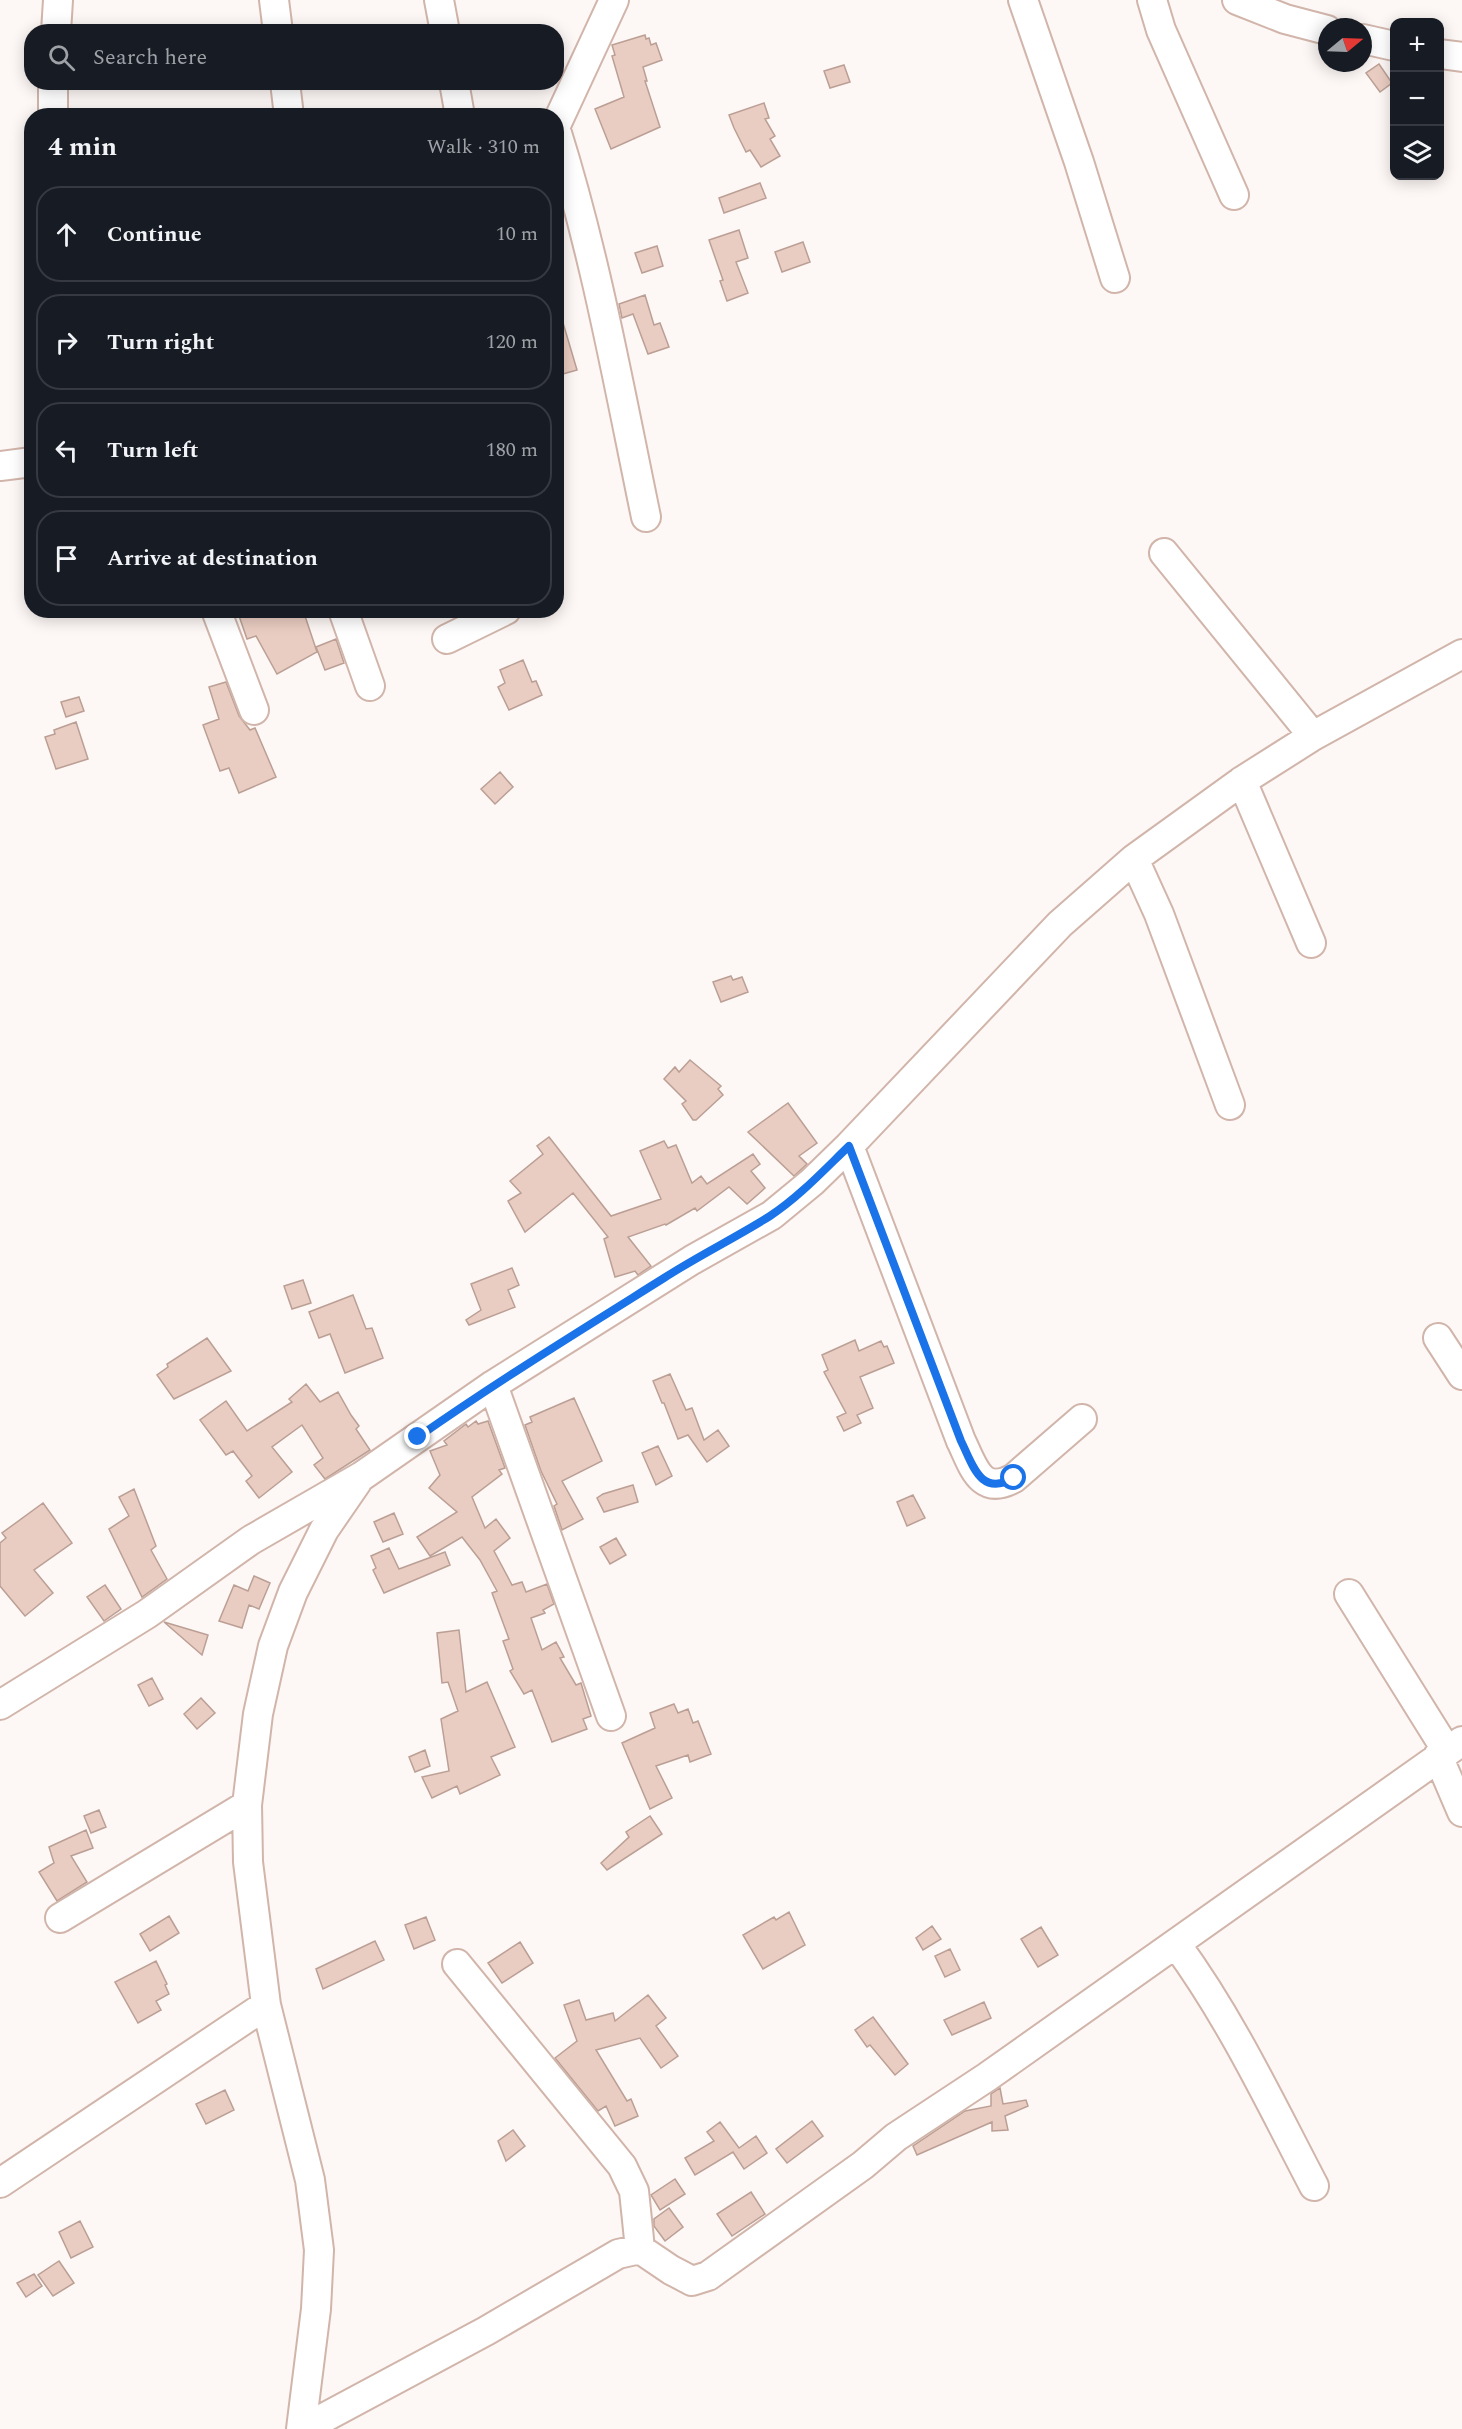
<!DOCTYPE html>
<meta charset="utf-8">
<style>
body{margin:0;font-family:Spectral,serif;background:#20242c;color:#f1f3f6}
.controls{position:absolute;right:18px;top:18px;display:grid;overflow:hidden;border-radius:12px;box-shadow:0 3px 15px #0003}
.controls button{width:54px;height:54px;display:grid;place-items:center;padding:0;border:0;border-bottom:2px solid #363941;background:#171b24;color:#f1f3f6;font:30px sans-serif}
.compass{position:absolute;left:1318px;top:18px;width:54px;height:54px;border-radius:50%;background:#171b24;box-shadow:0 3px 15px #0003;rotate:71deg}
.stop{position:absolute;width:18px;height:18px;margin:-14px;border:4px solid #1a73e8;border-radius:50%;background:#fff}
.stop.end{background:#1a73e8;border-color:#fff;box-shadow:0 2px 6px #0008}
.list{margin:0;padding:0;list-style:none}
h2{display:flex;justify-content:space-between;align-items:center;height:78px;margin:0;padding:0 24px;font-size:26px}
h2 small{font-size:20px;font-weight:400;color:#9ea1a6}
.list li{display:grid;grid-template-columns:39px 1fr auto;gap:18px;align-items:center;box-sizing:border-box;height:96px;margin:0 12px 12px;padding:0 12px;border:2px solid #363941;border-radius:24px}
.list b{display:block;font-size:22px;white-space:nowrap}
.list em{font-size:20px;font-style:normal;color:#9ea1a6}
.icon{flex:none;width:33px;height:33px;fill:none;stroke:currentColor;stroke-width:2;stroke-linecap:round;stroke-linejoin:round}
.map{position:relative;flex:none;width:1462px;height:2429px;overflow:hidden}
.search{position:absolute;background:#171b24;box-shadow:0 3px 15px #0003;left:24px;top:24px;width:540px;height:66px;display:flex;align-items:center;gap:15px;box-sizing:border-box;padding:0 21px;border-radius:24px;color:#9ea1a6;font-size:22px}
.panel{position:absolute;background:#171b24;box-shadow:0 3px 15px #0003;left:24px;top:108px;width:540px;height:510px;border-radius:24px}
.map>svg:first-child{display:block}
</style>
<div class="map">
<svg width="1462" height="2429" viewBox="0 0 1462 2429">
<rect width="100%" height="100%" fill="#fdf7f5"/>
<path fill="#eacdc2" stroke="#bb9f94" stroke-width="1.5" d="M 645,35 L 646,39 L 649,38 L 651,45 L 656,43 L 662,60 L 643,67 L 647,81 L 645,81 L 660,127 L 611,149 L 595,109 L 624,97 L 612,56 L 615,55 L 612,45 Z
M 1379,64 L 1392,83 L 1380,92 L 1366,73 Z
M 844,65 L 850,82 L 830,88 L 824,71 Z
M 764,103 L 769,118 L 765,119 L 775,136 L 770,139 L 780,156 L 761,167 L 750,150 L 746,152 L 734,128 L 729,115 Z
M 760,183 L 766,198 L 724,213 L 719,198 Z
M 739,230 L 748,258 L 736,262 L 748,293 L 727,301 L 720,281 L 723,280 L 709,240 Z
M 803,242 L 810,262 L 782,272 L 775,252 Z
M 657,246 L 663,266 L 642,273 L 635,253 Z
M 645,295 L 654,325 L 660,323 L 669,347 L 648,354 L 633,314 L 622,318 L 619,304 Z
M 556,316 L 561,316 L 577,370 L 556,376 Z
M 237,610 L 303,610 L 317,652 L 277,674 L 256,636 L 247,639 Z
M 336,639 L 344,663 L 325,670 L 316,647 Z
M 523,660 L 532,682 L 536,681 L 542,695 L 509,710 L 498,687 L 505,683 L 500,670 Z
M 226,682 L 239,716 L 250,730 L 255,728 L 276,777 L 239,793 L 229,768 L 220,771 L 203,725 L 219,719 L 209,687 Z
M 79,697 L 84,711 L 66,717 L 61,702 Z
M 76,722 L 88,759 L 56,769 L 45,737 L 55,734 L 54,730 Z
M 500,772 L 513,787 L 495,804 L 481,789 Z
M 731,976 L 733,980 L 742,977 L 748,992 L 721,1002 L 713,982 Z
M 690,1060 L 721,1086 L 718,1089 L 723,1095 L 696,1120 L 693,1120 L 682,1104 L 686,1101 L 664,1079 L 675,1067 L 679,1072 Z
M 788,1103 L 817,1143 L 799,1156 L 807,1164 L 794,1176 L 748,1132 Z
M 549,1137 L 611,1216 L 661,1199 L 640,1151 L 664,1141 L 668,1148 L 676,1145 L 692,1183 L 701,1176 L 707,1184 L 753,1154 L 760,1164 L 751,1171 L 765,1188 L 747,1204 L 729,1187 L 697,1211 L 695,1208 L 666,1225 L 665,1224 L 628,1237 L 651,1266 L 638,1275 L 635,1271 L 615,1277 L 604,1239 L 608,1237 L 573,1193 L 525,1232 L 508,1201 L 521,1193 L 510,1181 L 543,1154 L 537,1146 Z
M 512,1268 L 519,1285 L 508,1290 L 515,1307 L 469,1325 L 466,1320 L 481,1310 L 471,1284 Z
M 303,1280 L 311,1303 L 292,1309 L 284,1286 Z
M 353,1295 L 366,1329 L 372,1328 L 383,1358 L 345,1373 L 330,1334 L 319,1338 L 309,1312 Z
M 207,1338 L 231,1371 L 174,1399 L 157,1375 L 168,1367 L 167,1364 Z
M 855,1340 L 859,1351 L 881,1341 L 884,1347 L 887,1346 L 894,1363 L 860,1377 L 873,1408 L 857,1415 L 861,1423 L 844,1431 L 837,1417 L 846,1413 L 824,1372 L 828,1370 L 822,1355 Z
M 670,1374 L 686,1410 L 692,1408 L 704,1440 L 718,1430 L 729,1446 L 707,1462 L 688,1435 L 678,1439 L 664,1403 L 662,1403 L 653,1381 Z
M 306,1384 L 320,1402 L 338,1392 L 351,1415 L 359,1426 L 356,1429 L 370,1450 L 325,1479 L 314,1465 L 323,1458 L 302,1425 L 272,1447 L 292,1472 L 259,1498 L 246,1481 L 252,1476 L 233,1451 L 226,1455 L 200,1420 L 226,1401 L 247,1431 L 292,1402 L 289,1399 Z
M 574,1398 L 602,1461 L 562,1481 L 583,1519 L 562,1530 L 554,1506 L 557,1504 L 541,1471 L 525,1425 L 532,1422 L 530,1417 Z
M 476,1421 L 478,1424 L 488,1421 L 505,1468 L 499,1470 L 502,1474 L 472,1497 L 485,1528 L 496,1519 L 510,1538 L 494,1551 L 512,1585 L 522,1582 L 526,1592 L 547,1584 L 554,1604 L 543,1610 L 545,1613 L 531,1618 L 542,1650 L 556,1642 L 564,1657 L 560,1658 L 576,1685 L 581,1683 L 591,1716 L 583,1719 L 587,1729 L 552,1742 L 532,1690 L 524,1694 L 510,1671 L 513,1669 L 503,1641 L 509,1639 L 492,1593 L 497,1591 L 480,1560 L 462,1537 L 430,1556 L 417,1537 L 457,1512 L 429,1488 L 440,1475 L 430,1451 L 447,1445 L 444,1441 L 466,1424 L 468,1427 Z
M 658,1446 L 672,1476 L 656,1485 L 642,1453 Z
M 633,1485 L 638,1502 L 604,1512 L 597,1498 L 603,1494 Z
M 134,1489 L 156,1546 L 151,1550 L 167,1579 L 142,1597 L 109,1529 L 129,1516 L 119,1497 Z
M 913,1495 L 925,1518 L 907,1526 L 897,1502 Z
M 43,1503 L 72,1543 L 34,1570 L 53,1593 L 25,1616 L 0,1586 L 0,1543 L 6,1538 L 2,1533 Z
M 394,1513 L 403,1534 L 383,1542 L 374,1522 Z
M 616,1538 L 626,1555 L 610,1564 L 600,1547 Z
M 389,1548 L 399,1569 L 445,1552 L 450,1565 L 384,1593 L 373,1570 L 376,1568 L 371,1556 Z
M 254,1576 L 270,1583 L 259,1609 L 249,1605 L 242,1628 L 219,1621 L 234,1585 L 248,1591 Z
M 105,1585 L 121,1609 L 104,1621 L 87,1597 Z
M 164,1622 L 208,1635 L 202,1655 Z
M 459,1630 L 466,1692 L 487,1682 L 515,1747 L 491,1757 L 500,1775 L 460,1794 L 457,1786 L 432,1798 L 422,1777 L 449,1771 L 441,1719 L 458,1711 L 448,1682 L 442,1683 L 437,1633 Z
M 152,1678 L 163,1699 L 149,1706 L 138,1685 Z
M 201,1698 L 215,1713 L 197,1729 L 184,1714 Z
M 674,1704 L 678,1713 L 688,1709 L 693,1723 L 698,1721 L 711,1754 L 690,1762 L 688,1755 L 656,1766 L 672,1798 L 650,1809 L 622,1743 L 655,1728 L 650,1713 Z
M 425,1750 L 430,1766 L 415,1772 L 409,1757 Z
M 99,1810 L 106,1827 L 91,1833 L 84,1816 Z
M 650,1816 L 662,1834 L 607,1870 L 601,1863 L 629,1837 L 626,1832 Z
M 86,1830 L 93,1848 L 71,1856 L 87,1882 L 57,1901 L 39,1872 L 54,1863 L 49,1847 Z
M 789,1912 L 805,1945 L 763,1969 L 743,1935 L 774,1917 L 776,1920 Z
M 169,1916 L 179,1933 L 150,1951 L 140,1934 Z
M 426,1917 L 435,1940 L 414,1949 L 405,1925 Z
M 932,1926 L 941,1939 L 923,1950 L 916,1938 Z
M 1041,1927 L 1058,1955 L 1038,1967 L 1021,1939 Z
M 375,1941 L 384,1960 L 323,1989 L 316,1969 Z
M 520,1942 L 533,1963 L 502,1983 L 488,1963 Z
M 950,1949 L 960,1970 L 945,1977 L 935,1956 Z
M 156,1961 L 167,1984 L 165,1985 L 169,1994 L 156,2001 L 161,2010 L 138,2023 L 115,1982 Z
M 648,1995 L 666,2018 L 656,2026 L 678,2056 L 661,2068 L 640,2038 L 596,2050 L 627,2101 L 631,2099 L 638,2116 L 615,2126 L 606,2106 L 598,2111 L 555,2058 L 577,2041 L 564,2005 L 579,2000 L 586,2020 L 613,2013 L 615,2021 Z
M 984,2002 L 991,2018 L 952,2035 L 944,2020 Z
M 873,2017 L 908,2064 L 895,2075 L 870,2045 L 867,2047 L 855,2030 Z
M 1000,2088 L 1003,2104 L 1026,2100 L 1028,2106 L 1005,2116 L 1008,2130 L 992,2131 L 992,2122 L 917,2155 L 913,2146 L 965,2111 L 991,2106 L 991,2094 Z
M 225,2090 L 234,2110 L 206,2124 L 196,2104 Z
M 812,2121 L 823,2136 L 787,2163 L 776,2149 Z
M 720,2122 L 739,2148 L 756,2136 L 767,2153 L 744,2169 L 733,2152 L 695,2175 L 685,2158 L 714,2141 L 707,2132 Z
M 513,2130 L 525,2146 L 506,2161 L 498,2141 Z
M 675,2179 L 685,2194 L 660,2210 L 651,2195 Z
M 751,2192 L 765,2214 L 732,2236 L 717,2214 Z
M 669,2208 L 683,2227 L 665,2241 L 654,2226 L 654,2219 Z
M 80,2221 L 93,2247 L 71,2258 L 59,2232 Z
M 59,2261 L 74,2283 L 53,2296 L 38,2275 Z
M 34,2274 L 42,2286 L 26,2297 L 17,2283 Z"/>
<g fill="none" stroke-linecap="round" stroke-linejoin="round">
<g stroke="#d1b5aa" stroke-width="32">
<path id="minor" d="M 274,0 L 278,32
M 439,0 L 445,32
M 1023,0 L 1079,162 L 1115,278
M 1152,0 L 1161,30 L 1234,195
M 1237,0 L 1285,19 L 1327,30
M 56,32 L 58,0
M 1363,39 L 1394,46
M 1440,54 L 1462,57
M 285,82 L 289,116
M 454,82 L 460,116
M 53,116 L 53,82
M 556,125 L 614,0
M 556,130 C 596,257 619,387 646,517
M 0,466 L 32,462
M 1164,553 L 1313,736
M 216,610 L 254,710
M 343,610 L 370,686
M 447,639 L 506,610
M 1242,781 L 1311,943
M 1134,859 L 1159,914 L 1230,1105
M 849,1146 L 961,1441 C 973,1465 980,1497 1014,1478 L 1082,1419
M 1438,1338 L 1462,1375
M 493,1385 L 611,1716
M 1349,1594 L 1447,1751
M 0,1705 L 147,1614 L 251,1540 L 362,1476 L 493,1385 L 692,1260 L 772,1215 L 812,1182 L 849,1146 L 1060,924 L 1134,859 L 1242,781 L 1313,736 L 1462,654
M 1438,1756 L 1462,1812
M 60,1918 L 247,1805
M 1176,1944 C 1231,2019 1271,2104 1314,2186
M 457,1964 L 622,2166 L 634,2191 L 640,2249
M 0,2183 L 266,2005
M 301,2429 L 316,2309 L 319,2250 L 310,2180 L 266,2005 L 248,1862 L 247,1805 L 258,1714 L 273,1646 L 293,1592 L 324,1530 L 357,1482
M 303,2429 L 486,2331 L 618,2254 L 640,2249 L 671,2270 L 692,2281 L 708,2276 L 863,2165 L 896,2137 L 987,2077 L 1462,1741"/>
</g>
<use href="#minor" stroke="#fff" stroke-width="28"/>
</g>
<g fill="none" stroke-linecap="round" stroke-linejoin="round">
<path stroke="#1a73e8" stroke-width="8" d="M 418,1437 C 498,1381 581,1330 664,1278 C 698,1256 735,1238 770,1216 C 799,1197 824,1170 849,1146 L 961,1441 C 973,1465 980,1497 1014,1478"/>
</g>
</svg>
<div class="controls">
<button>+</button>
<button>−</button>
<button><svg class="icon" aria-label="layers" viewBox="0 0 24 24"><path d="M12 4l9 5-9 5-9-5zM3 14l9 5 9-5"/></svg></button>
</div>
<svg class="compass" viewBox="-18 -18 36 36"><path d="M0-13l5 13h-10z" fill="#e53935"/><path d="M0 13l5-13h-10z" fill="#9ea1a6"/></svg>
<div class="stop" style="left:1014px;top:1478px"></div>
<div class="stop end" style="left:418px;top:1437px"></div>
<div class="search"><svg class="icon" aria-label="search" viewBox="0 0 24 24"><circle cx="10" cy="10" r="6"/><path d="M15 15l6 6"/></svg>Search here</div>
<section class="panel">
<h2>4 min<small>Walk · 310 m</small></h2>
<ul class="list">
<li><svg class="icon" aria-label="ahead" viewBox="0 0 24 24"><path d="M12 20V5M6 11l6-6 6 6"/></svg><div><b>Continue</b></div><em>10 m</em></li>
<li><svg class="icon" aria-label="right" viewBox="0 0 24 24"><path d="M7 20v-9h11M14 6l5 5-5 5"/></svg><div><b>Turn right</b></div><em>120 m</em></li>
<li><svg class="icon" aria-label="left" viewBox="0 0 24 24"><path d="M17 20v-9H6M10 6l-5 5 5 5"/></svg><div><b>Turn left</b></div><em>180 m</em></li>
<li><svg class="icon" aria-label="arrive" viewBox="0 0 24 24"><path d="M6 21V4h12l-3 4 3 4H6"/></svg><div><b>Arrive at destination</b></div></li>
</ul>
</section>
</div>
